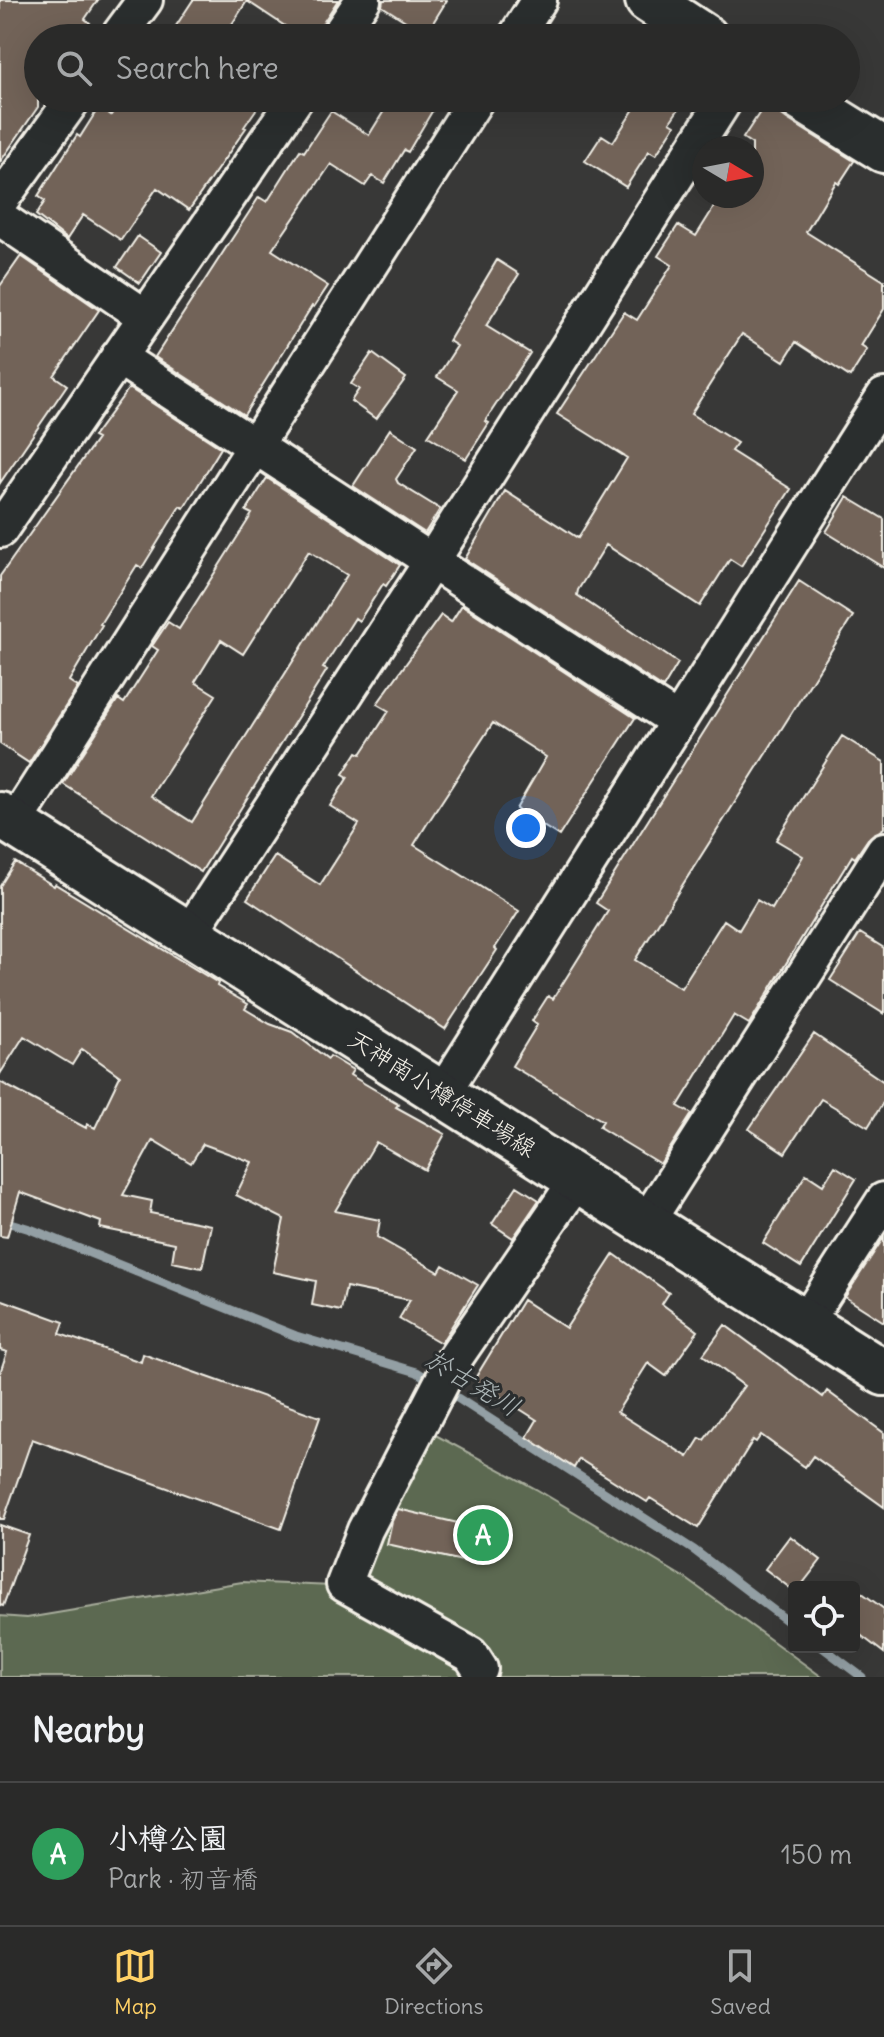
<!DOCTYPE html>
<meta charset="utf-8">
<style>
body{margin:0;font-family:Delius,"Klee One",sans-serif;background:#323231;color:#f1f3f6}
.controls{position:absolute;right:24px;bottom:24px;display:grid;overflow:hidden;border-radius:8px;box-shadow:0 8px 32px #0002}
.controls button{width:72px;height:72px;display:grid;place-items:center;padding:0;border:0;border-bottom:2px solid #464646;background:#2a2a29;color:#f1f3f6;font:40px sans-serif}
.compass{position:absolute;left:692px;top:136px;width:72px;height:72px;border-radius:50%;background:#2a2a29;box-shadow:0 8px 32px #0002;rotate:100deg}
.you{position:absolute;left:526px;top:828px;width:28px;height:28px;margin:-20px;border:6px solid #fff;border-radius:50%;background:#1a73e8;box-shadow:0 0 0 12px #1a73e833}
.badge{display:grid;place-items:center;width:52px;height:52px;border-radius:50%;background:#ffd166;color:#fff;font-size:26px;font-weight:700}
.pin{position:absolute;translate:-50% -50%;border:4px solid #fff;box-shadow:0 2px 8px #0006}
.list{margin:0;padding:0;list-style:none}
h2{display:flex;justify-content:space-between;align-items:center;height:104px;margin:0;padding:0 32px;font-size:34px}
h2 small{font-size:26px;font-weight:400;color:#a5a7a8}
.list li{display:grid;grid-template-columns:52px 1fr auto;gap:24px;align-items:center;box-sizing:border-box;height:144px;padding:0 32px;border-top:2px solid #464646}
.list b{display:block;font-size:30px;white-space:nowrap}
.list p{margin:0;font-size:26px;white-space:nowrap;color:#a5a7a8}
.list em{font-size:26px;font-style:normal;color:#a5a7a8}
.icon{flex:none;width:44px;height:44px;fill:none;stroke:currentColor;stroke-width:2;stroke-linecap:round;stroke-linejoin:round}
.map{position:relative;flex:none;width:884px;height:1677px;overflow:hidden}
.search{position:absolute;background:#2a2a29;box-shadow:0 8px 32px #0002;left:24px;right:24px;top:24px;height:88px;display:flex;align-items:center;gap:20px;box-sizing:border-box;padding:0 28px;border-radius:44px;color:#a5a7a8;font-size:30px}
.sheet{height:248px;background:#2a2a29}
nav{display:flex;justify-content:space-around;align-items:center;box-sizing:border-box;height:112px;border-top:2px solid #464646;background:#2a2a29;font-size:22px;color:#a5a7a8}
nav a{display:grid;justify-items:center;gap:4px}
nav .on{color:#ffd166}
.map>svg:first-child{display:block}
</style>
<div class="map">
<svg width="884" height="1677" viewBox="0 0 884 1677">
<rect width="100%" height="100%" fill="#383837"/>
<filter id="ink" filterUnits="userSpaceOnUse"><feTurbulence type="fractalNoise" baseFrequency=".0125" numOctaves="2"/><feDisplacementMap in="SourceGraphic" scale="16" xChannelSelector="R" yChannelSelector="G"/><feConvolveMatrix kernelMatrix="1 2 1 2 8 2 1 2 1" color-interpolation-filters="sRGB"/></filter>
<g filter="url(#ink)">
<path fill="#5c6951" stroke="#a8ad9c" stroke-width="2" d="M 402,1417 L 536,1489 L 688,1580 L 822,1677 L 0,1677 L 0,1616 L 27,1618 L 242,1582 L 333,1586 Z"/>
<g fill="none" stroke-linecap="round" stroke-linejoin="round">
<path stroke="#939fa4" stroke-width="9" d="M 0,1220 L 30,1229 L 296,1336 L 417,1372 L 694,1550 L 794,1626
M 822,1647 L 862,1677"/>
</g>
<path fill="#726359" stroke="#f4f1e8" stroke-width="2" fill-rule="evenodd" d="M 0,0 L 98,0 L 85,19 L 90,23 L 80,38 L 38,38 L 38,107 L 0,162 Z
M 193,0 L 338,0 L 313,38 L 303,38 L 247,1 L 223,38 L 168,38 Z
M 383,0 L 447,0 L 426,34 L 382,6 Z
M 122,98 L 264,98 L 244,127 L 246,128 L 189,210 L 157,188 L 121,240 L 83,215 L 67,239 L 36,215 L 45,201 L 38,196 L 77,135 L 80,137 L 99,107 L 111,115 Z
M 392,98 L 440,98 L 408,152 L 404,150 L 384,183 L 372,176 L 365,186 L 331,164 L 272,250 L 328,286 L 314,307 L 312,306 L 244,415 L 155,357 L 259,197 L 267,202 L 300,150 L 304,152 L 331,111 L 369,135 Z
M 641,98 L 686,98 L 670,122 L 675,125 L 656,155 L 649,151 L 626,187 L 585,161 L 602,135 L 613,142 Z
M 766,103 L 787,119 L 854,161 L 839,184 L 836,182 L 806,232 L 884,281 L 884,309 L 861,346 L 867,350 L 850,377 L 796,342 L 784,361 L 742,334 L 691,414 L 737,443 L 731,451 L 791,489 L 741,566 L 730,559 L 700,606 L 606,545 L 578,590 L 577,595 L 678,663 L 663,688 L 465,559 L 505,491 L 578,538 L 627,458 L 557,414 L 624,312 L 637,320 L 672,265 L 658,256 L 678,225 L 696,236 L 721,196 L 752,196 L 752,144 L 743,138 Z
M 138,236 L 161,252 L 140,283 L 117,267 Z
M 21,256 L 99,310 L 54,376 L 67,385 L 0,483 L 0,286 Z
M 497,260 L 519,274 L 486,326 L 530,353 L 485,421 L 489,423 L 466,459 L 428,436 L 458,390 L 437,377 L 457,346 L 449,341 Z
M 372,353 L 406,378 L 376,419 L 351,401 L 359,389 L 351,384 Z
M 129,388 L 221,448 L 184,508 L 180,506 L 142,568 L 137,565 L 100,624 L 102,625 L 69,681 L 78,687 L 29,763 L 0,744 L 0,576 L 97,439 L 93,437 Z
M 390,429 L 417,447 L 396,479 L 398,483 L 440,509 L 425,533 L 353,486 Z
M 267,478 L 400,565 L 386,586 L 383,584 L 359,621 L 355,618 L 323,668 L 327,670 L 201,872 L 63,784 L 118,699 L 124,703 L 158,650 L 152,646 L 168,622 L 179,629 L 252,514 L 246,511 ZM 309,551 L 347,575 L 192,822 L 151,796 L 216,695 L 195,682 L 221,640 L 243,654 Z
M 847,497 L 884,519 L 884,568 L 826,532 Z
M 799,581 L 853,616 L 635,960 L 681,988 L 724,920 L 739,930 L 757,900 L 772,909 L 803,856 L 776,840 L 842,736 L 884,762 L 884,828 L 868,839 L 855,858 L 852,856 L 749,1024 L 734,1015 L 678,1106 L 692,1114 L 660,1164 L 599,1127 L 603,1121 L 512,1066 L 537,1025 L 532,1021 L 548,996 L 553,999 L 608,911 L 596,903 Z
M 462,605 L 635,718 L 559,836 L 516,809 L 546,757 L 493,723 L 427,824 L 414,845 L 519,911 L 495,948 L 497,950 L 445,1029 L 247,899 L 275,856 L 320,885 L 359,824 L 330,806 L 348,777 L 343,774 L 357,752 L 361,754 L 389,711 L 377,704 L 441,615 L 451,622 Z
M 15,862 L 54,886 L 55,884 L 218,983 L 217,986 L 248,1004 L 245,1009 L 270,1024 L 292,1032 L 328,1059 L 330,1056 L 353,1070 L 350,1075 L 399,1104 L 396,1107 L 445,1134 L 425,1170 L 376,1142 L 335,1211 L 380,1220 L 377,1237 L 439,1272 L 443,1265 L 478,1285 L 441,1343 L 399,1319 L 410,1300 L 346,1287 L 341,1311 L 312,1305 L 316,1281 L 273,1272 L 284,1219 L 236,1195 L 252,1162 L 203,1144 L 191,1163 L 153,1140 L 123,1195 L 152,1201 L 150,1213 L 211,1225 L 202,1268 L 172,1262 L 175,1243 L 100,1228 L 101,1222 L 20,1192 L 7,1237 L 0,1236 L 0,1082 L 86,1128 L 87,1124 L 95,1128 L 120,1076 L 82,1049 L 72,1065 L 24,1036 L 0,1074 L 0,886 Z
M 860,933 L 884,948 L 884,1014 L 830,980 Z
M 814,1034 L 884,1082 L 884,1101 L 868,1127 L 821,1099 L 785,1153 L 749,1129 Z
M 835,1166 L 856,1179 L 801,1267 L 763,1243 L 806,1174 L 823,1185 Z
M 517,1186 L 539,1200 L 513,1238 L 492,1224 Z
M 884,1237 L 884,1322 L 845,1297 Z
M 614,1254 L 669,1293 L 662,1304 L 698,1331 L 666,1376 L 648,1363 L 617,1412 L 688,1457 L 700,1438 L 704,1440 L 744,1386 L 703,1355 L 725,1325 L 823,1397 L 827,1391 L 884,1433 L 884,1507 L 813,1456 L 805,1467 L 761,1435 L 756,1442 L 753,1440 L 698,1528 L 650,1498 L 647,1502 L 579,1459 L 574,1468 L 527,1437 L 537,1420 L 474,1380 L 523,1300 L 566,1328 Z
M 0,1299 L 64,1322 L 60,1334 L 141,1362 L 143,1354 L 320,1417 L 281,1529 L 32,1439 L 4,1519 L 0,1519 L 0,1373 L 7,1352 L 0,1350 Z
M 398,1509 L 475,1527 L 467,1562 L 387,1544 L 392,1521 Z
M 0,1525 L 29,1535 L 3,1606 L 0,1605 Z
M 790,1536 L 821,1560 L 800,1587 L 794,1587 L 794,1591 L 765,1569 Z
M 854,1587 L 884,1609 L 884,1653 L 854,1630 Z"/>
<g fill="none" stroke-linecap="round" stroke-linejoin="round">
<g stroke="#f4f1e8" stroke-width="40">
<path id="street" d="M 117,38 L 145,0
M 337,38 L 363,0
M 515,38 L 539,0
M 0,201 L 74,98
M 0,218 L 146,317
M 118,357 L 677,721
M 0,530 L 296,98
M 14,824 L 477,98
M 189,934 L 432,561 L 726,98
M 442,1094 L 884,396
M 646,1223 L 884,850
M 805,1323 L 884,1200
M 480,1669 L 471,1655 L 344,1584 L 365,1530 L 451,1364 L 577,1180"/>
</g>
<g stroke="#f4f1e8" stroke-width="50">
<path id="secondary" d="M 648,0 L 706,38
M 800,98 L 884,150
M 0,815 L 884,1373"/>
</g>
<use href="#street" stroke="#2a2d2e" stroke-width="34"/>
<use href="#secondary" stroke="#2a2d2e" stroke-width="44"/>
</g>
</g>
<g text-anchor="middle" stroke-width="6" stroke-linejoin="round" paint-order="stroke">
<g font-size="24" fill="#f4f1e8" stroke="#2a2d2e">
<text transform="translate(442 1094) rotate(32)" y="8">天神南小樽停車場線</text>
</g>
<g font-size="26" font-style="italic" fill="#abb4b5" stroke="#2a2d2e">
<text transform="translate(473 1383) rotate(31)" y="9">於古発川</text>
</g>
</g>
</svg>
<div class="controls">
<button><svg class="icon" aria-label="locate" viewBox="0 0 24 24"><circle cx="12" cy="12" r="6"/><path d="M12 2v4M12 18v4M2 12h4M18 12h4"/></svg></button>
</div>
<svg class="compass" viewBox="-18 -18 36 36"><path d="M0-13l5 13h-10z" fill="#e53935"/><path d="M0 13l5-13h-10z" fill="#a5a7a8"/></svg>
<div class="you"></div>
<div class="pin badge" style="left:483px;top:1535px;background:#2e9e5b">A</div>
<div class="search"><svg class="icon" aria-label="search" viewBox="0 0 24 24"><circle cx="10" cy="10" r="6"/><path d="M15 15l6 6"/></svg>Search here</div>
</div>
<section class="sheet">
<h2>Nearby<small></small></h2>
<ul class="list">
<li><span class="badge" style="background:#2e9e5b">A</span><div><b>小樽公園</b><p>Park · 初音橋</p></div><em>150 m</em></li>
</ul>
</section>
<nav>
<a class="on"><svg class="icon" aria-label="map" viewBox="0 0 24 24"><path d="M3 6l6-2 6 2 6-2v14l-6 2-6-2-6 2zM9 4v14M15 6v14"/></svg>Map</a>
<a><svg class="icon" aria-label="directions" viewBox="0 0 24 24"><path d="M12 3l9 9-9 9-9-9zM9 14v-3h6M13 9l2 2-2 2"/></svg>Directions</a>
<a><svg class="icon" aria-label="saved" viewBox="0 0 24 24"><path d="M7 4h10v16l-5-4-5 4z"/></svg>Saved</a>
</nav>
